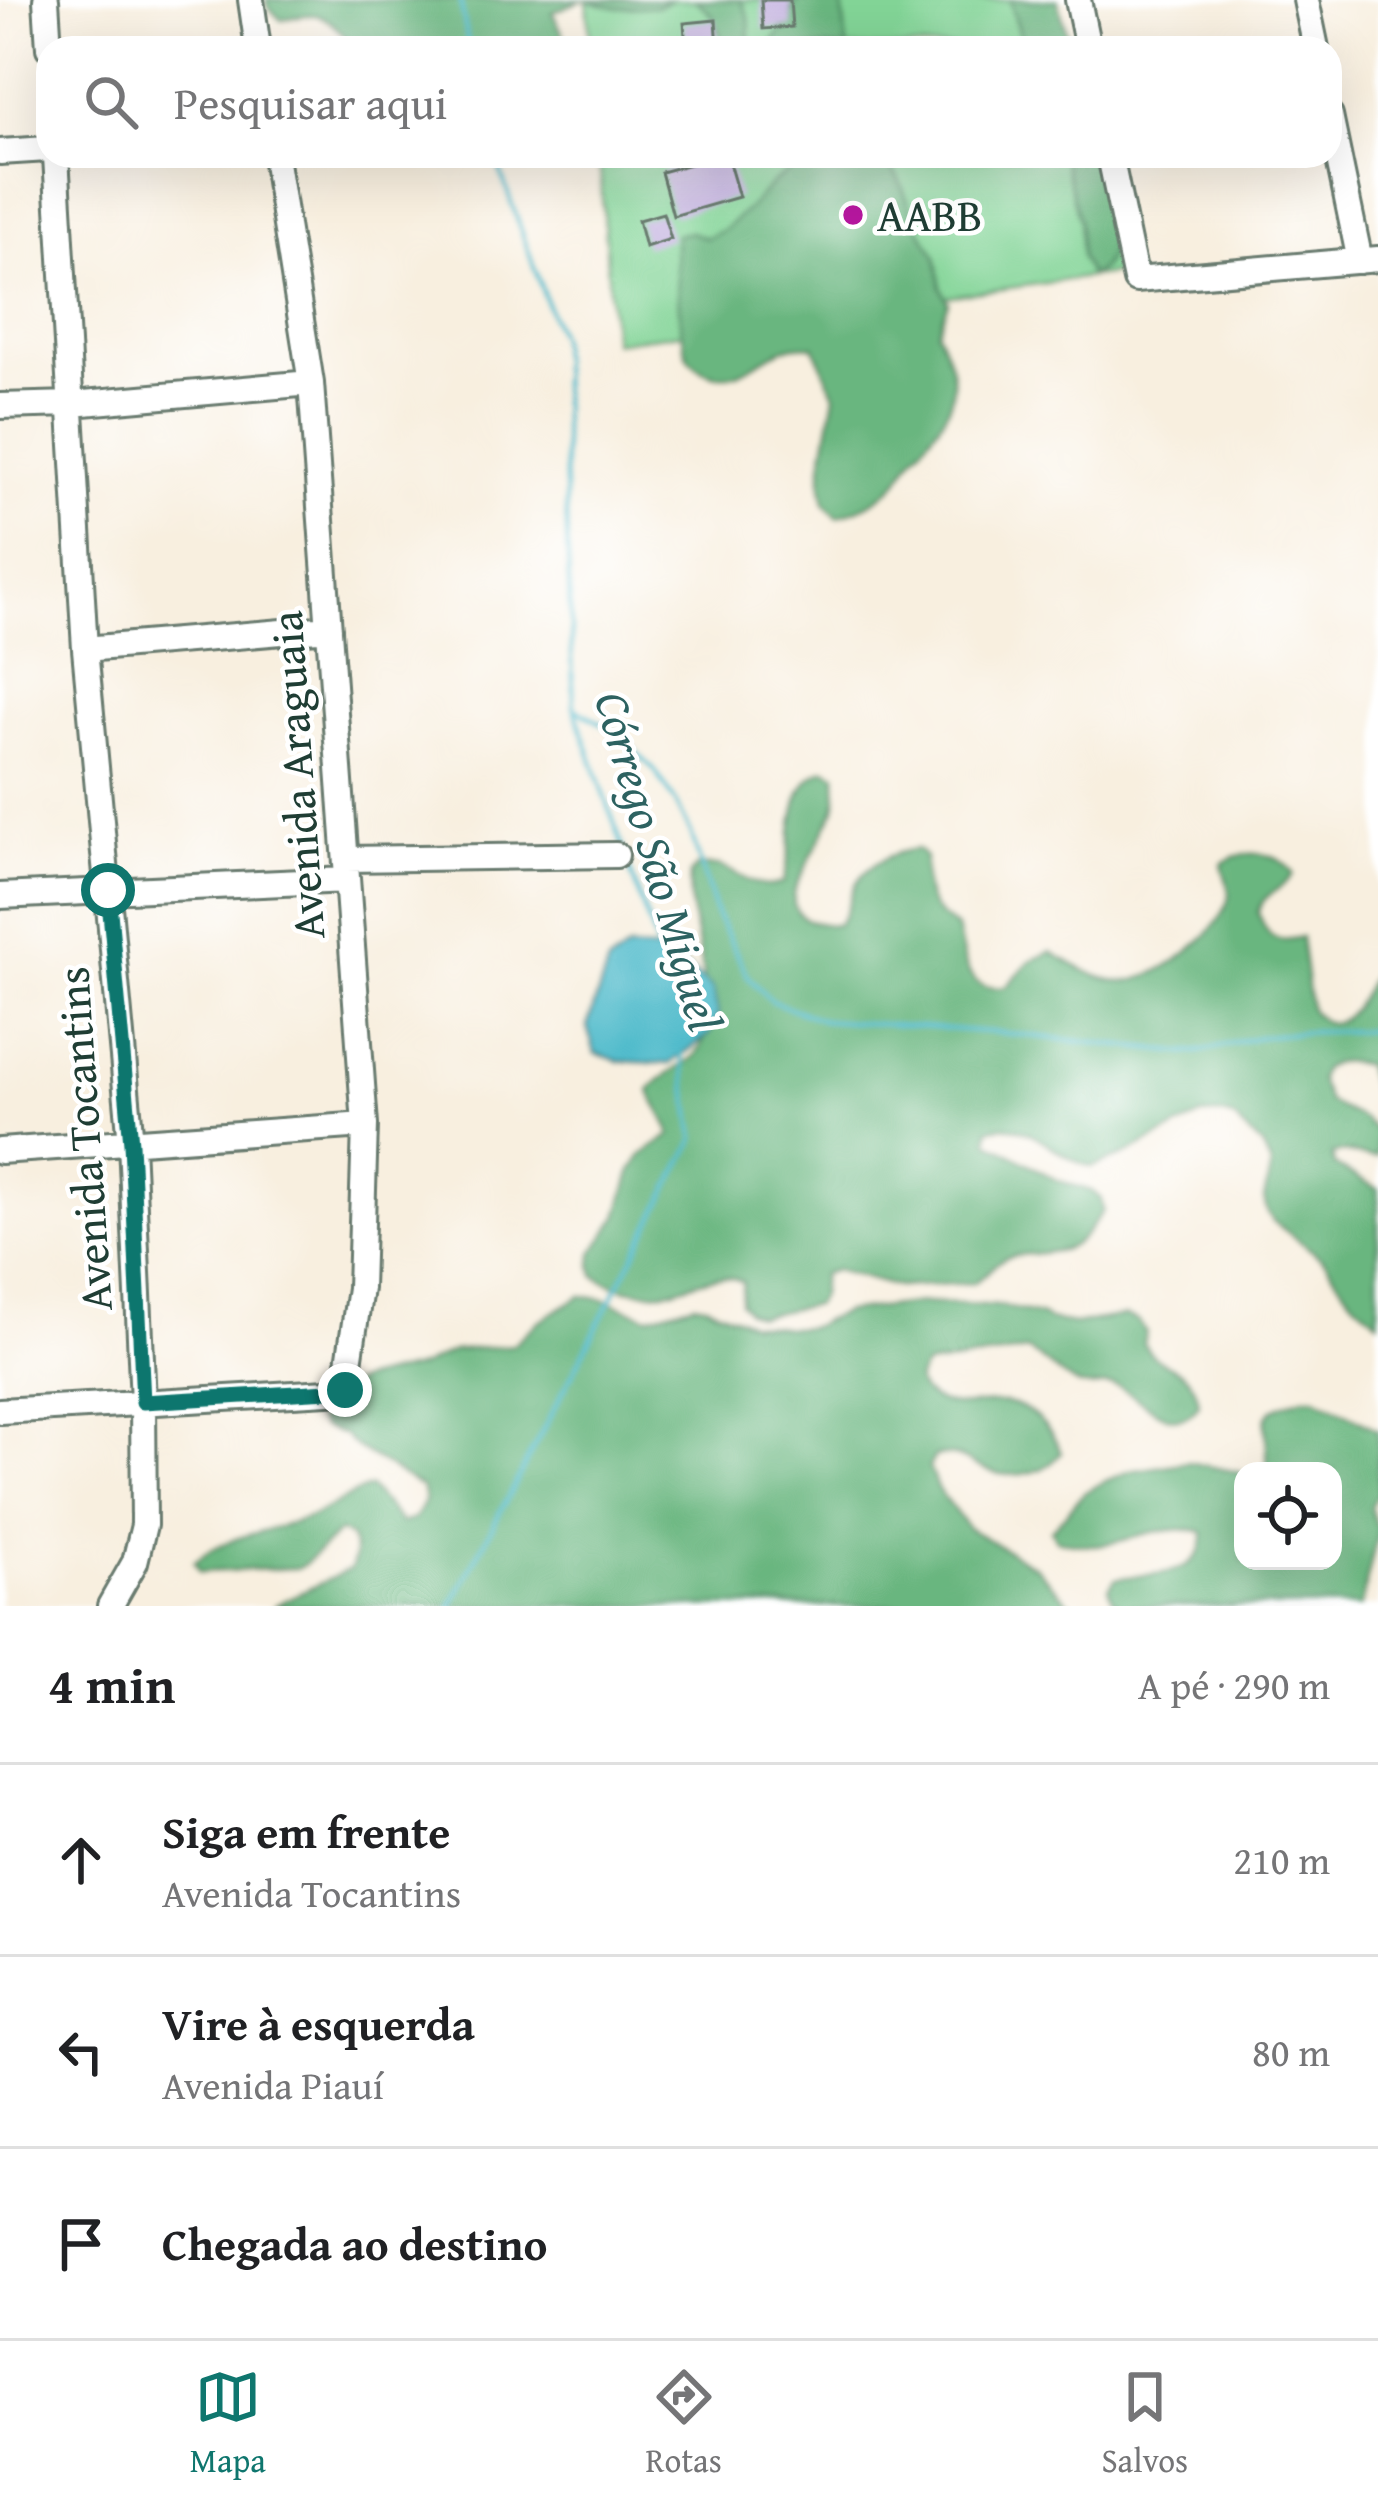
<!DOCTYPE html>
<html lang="pt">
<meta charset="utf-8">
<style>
body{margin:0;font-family:"Gentium Book Plus",serif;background:#f2f2f2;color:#202124}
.controls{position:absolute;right:36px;bottom:36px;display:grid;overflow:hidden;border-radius:24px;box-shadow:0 12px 48px #0002}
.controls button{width:108px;height:108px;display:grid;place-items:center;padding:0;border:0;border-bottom:3px solid #e0e0e0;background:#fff;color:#202124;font:60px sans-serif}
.stop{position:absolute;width:36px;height:36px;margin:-27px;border:9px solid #0f766e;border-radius:50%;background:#fff}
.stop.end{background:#0f766e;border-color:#fff;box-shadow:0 3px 12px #0008}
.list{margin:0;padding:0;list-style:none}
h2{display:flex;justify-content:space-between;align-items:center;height:156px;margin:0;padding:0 48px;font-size:51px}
h2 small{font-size:39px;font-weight:400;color:#757577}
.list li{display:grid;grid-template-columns:78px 1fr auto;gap:36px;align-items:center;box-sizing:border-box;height:192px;padding:0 48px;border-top:3px solid #e0e0e0}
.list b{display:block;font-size:45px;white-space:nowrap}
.list p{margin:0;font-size:39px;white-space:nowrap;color:#757577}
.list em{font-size:39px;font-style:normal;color:#757577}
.icon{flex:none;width:66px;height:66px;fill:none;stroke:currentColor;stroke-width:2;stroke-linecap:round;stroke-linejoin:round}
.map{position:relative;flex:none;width:1378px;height:1606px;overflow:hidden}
.search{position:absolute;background:#fff;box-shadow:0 12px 48px #0002;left:36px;right:36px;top:36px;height:132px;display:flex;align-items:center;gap:30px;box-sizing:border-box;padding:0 42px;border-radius:36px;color:#757577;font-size:45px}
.sheet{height:732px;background:#fff}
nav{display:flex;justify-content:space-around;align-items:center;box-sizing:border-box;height:168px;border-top:3px solid #e0e0e0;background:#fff;font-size:33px;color:#757577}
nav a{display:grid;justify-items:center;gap:6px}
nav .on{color:#0f766e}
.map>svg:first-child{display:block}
</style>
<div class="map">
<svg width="1378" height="1606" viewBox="0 0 1378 1606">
<rect width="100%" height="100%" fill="#fff"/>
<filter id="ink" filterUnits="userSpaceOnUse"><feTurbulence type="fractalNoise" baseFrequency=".00833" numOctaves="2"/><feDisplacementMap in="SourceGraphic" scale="24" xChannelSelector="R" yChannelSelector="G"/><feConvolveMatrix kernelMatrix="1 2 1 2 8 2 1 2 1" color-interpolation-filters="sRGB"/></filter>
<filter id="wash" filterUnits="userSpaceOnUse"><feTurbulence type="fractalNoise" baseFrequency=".004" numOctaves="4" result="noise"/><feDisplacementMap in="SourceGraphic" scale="48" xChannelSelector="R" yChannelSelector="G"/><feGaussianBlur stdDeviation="2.7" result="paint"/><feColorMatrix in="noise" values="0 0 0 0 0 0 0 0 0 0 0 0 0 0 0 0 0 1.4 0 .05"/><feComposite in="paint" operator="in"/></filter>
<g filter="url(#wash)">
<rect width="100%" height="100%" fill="#f8efdf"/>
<path fill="#82d496" stroke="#508865" stroke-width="3" d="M 587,0 L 1042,0 L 1056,48 L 591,48 Z
M 599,156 L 1086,156 L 1119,273 L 613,342 Z"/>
<path fill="#69b67f" stroke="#447a5a" stroke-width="3" d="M 266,0 L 672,0 L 658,6 L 618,8 L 583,0 L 552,12 L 570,48 L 353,48 C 344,34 330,15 312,15 C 303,14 290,19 280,19 L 268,7 Z
M 695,0 L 741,0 L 749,17 L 750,48 L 725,48 C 714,23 720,18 695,0 Z
M 797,0 L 842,0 L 847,48 L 768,48 L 784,27 Z
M 1010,0 L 1058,0 L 1071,48 L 1024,48 Z
M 810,156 L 884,156 L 899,180 L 920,229 L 936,256 L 941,287 L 948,302 L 937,331 C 964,388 956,406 917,452 C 908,462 904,475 895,484 C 879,502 858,509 837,517 L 825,504 L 822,485 L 822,465 L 835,395 L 814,346 C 778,342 767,361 737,373 C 719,379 697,372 688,356 C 679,338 675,258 675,235 L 691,232 L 706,238 L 725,229 L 749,208 L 773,182 L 801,165 Z
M 1062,156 L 1107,156 L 1110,254 L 1103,267 L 1090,277 L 1081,258 L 1079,221 Z
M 826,769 L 836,774 L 837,800 L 834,812 L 796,886 C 786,917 809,924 837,925 C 848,914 847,904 853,890 C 862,867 893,851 917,849 L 925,857 C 924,895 924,908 957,928 C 965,960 964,993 1006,987 L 1030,961 L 1051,952 C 1072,963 1096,980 1120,981 C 1155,984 1220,935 1228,900 C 1231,887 1224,877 1222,864 C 1244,848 1279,850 1293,874 C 1283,891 1264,891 1258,912 C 1268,937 1273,944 1301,937 L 1310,1009 C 1339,1047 1361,996 1373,973 L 1378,969 L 1378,1108 L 1365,1065 C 1348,1061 1337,1058 1322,1069 L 1319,1080 L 1328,1102 L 1363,1119 L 1378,1132 L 1376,1157 C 1360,1158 1348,1149 1332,1154 L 1334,1165 L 1378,1189 L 1378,1321 L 1350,1296 L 1324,1260 L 1273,1221 L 1267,1211 L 1264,1199 L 1271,1166 L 1262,1146 L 1233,1118 L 1223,1115 L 1201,1116 L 1123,1156 L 1092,1167 C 1056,1159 1029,1116 989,1129 L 989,1141 L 1057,1180 L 1092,1191 L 1101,1199 L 1103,1211 C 1077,1246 1077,1250 1032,1254 C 1022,1255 1012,1254 1003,1259 C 991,1266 986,1278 972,1283 L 897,1287 L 835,1270 L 822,1274 L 820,1296 L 814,1305 L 758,1316 L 748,1312 L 740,1302 L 743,1282 C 721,1270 699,1282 678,1288 C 650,1296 618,1291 594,1275 L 592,1265 L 593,1253 L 618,1216 L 631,1173 L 642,1155 L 671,1135 C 667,1117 656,1108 650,1091 C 662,1072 690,1066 699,1050 C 714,1024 705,1012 704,986 C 702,948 686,911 690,874 L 698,866 C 703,866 713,865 718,866 C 742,873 756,893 783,883 C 795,848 786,779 826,769 Z
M 581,1296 C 606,1295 625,1310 649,1316 L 694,1303 L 706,1305 L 751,1323 L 788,1328 L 810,1327 L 844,1312 L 921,1303 L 963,1304 L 1002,1306 L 1039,1315 L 1049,1320 L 1075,1324 L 1126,1316 L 1138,1321 L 1146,1332 L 1143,1343 C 1159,1373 1194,1361 1199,1404 C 1177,1440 1143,1398 1119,1387 C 1107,1382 1095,1389 1082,1386 C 1059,1379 1047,1360 1027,1351 L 926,1366 C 903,1389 934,1403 956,1405 C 975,1407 996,1399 1015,1405 C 1036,1412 1054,1433 1061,1453 C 1048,1472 1022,1477 1000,1474 C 976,1470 960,1450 935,1456 L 929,1467 L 937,1488 L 968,1528 L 1036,1567 L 1073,1606 L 273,1606 L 350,1569 C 356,1557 355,1549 350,1537 L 339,1532 L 306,1563 L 296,1568 L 200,1572 L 194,1562 C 226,1534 271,1532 310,1517 C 330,1509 351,1492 370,1488 L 401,1523 L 414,1519 L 425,1500 L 422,1488 L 356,1447 L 343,1435 L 322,1427 L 316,1418 L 318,1407 L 327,1398 L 360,1381 L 420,1367 L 452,1351 L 512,1345 L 539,1321 Z
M 1304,1397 L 1316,1397 L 1378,1430 L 1378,1492 L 1370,1507 L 1378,1531 L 1361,1606 L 1121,1606 L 1113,1599 L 1109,1588 L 1115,1579 C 1148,1572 1205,1580 1203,1533 C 1170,1521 1129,1543 1095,1545 C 1082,1546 1068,1542 1056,1539 L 1051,1530 L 1084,1493 L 1105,1481 L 1130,1471 L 1189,1462 L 1243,1473 L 1243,1561 L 1333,1561 L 1333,1471 L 1258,1471 L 1267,1467 C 1270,1420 1248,1414 1304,1397 Z"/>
<path fill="#4ebaca" stroke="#367c7f" stroke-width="3" d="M 628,949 L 652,950 L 675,957 L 713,989 L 718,1014 L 709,1035 L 670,1064 L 619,1061 L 595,1053 L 587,1027 L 608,964 Z"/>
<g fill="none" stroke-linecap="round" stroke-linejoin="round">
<path stroke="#4ebaca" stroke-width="4.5" d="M 460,0 L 469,48
M 495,156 L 559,338 L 574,707 L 623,848
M 575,708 L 618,733 L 655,771 L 675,801 L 691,833 L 716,914 L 748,976 L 771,1001 L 822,1020 L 1004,1033 L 1185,1053 C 1212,1052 1233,1041 1260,1037 C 1300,1031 1338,1031 1378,1031
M 626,859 L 660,956
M 451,1606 L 695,1139 L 682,1055"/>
</g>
<g id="blocks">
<path fill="#c1afde" d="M 761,0 L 790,0 L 792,27 L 763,29 Z
M 716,20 L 718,48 L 686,48 L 684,23 Z
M 720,156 L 727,156 L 739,197 L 673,216 L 661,172 Z
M 663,213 L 671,239 L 645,247 L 638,220 Z"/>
</g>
</g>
<g filter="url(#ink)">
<use href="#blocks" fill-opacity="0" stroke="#6b7b70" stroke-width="3"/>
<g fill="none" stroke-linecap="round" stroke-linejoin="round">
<g stroke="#6b7b70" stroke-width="30">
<path id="minor" d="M 46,0 L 49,48
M 251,0 L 258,48
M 1078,0 L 1088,48
M 1306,0 L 1316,48
M 1330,116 L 1360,261
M 0,152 L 48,149
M 56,156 L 85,649 L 131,1143 L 143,1402 L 144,1525 L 135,1562 L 110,1606
M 1110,156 L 1136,280 L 1378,259
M 0,406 L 72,404 L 311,383
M 85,649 L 329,628
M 346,859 L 616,855
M 0,896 L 347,880
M 0,1151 L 365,1125
M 0,1411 L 345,1391 L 360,1288 L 365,1125 L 311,383 L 275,156"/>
</g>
<use href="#minor" stroke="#fff" stroke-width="24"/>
</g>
</g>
<g fill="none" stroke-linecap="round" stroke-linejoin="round" filter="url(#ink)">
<path stroke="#0f766e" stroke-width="15" d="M 108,890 L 131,1143 L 143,1402 L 345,1390"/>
</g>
<circle fill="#b5179e" stroke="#fff" stroke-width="4.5" cx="853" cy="215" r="12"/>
<g text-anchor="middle" stroke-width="9" stroke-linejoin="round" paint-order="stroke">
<g font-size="45" fill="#1f3d34" stroke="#fff" text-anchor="start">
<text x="877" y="231">AABB</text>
</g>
<g font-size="45" fill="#1f3d34" stroke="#fff">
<text transform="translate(297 775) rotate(-94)" y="16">Avenida Araguaia</text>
<text transform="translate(84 1139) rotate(-94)" y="16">Avenida Tocantins</text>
</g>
<g font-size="48" font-style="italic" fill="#2d6261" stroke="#fff">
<text transform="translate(659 861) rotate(74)" y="17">Córrego São Miguel</text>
</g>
</g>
</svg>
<div class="controls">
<button><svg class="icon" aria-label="locate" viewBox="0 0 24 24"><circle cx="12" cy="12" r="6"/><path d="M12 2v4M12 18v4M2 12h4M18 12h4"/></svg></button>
</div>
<div class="stop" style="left:108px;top:890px"></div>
<div class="stop end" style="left:345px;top:1390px"></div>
<div class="search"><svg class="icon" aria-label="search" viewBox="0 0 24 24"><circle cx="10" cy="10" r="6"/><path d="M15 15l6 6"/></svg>Pesquisar aqui</div>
</div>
<section class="sheet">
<h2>4 min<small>A pé · 290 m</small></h2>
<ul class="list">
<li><svg class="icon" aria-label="ahead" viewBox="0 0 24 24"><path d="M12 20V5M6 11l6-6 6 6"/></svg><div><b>Siga em frente</b><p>Avenida Tocantins</p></div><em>210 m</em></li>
<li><svg class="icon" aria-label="left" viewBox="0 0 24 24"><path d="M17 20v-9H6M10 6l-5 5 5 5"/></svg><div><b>Vire à esquerda</b><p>Avenida Piauí</p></div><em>80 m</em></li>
<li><svg class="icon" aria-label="arrive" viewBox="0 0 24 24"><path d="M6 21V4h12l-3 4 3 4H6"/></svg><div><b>Chegada ao destino</b></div></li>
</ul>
</section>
<nav>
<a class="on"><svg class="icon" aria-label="map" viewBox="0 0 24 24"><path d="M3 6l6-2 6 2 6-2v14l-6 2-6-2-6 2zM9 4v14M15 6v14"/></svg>Mapa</a>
<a><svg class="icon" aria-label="directions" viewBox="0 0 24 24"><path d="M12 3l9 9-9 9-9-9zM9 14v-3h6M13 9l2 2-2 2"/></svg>Rotas</a>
<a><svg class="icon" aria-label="saved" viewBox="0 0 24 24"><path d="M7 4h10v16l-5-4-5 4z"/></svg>Salvos</a>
</nav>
